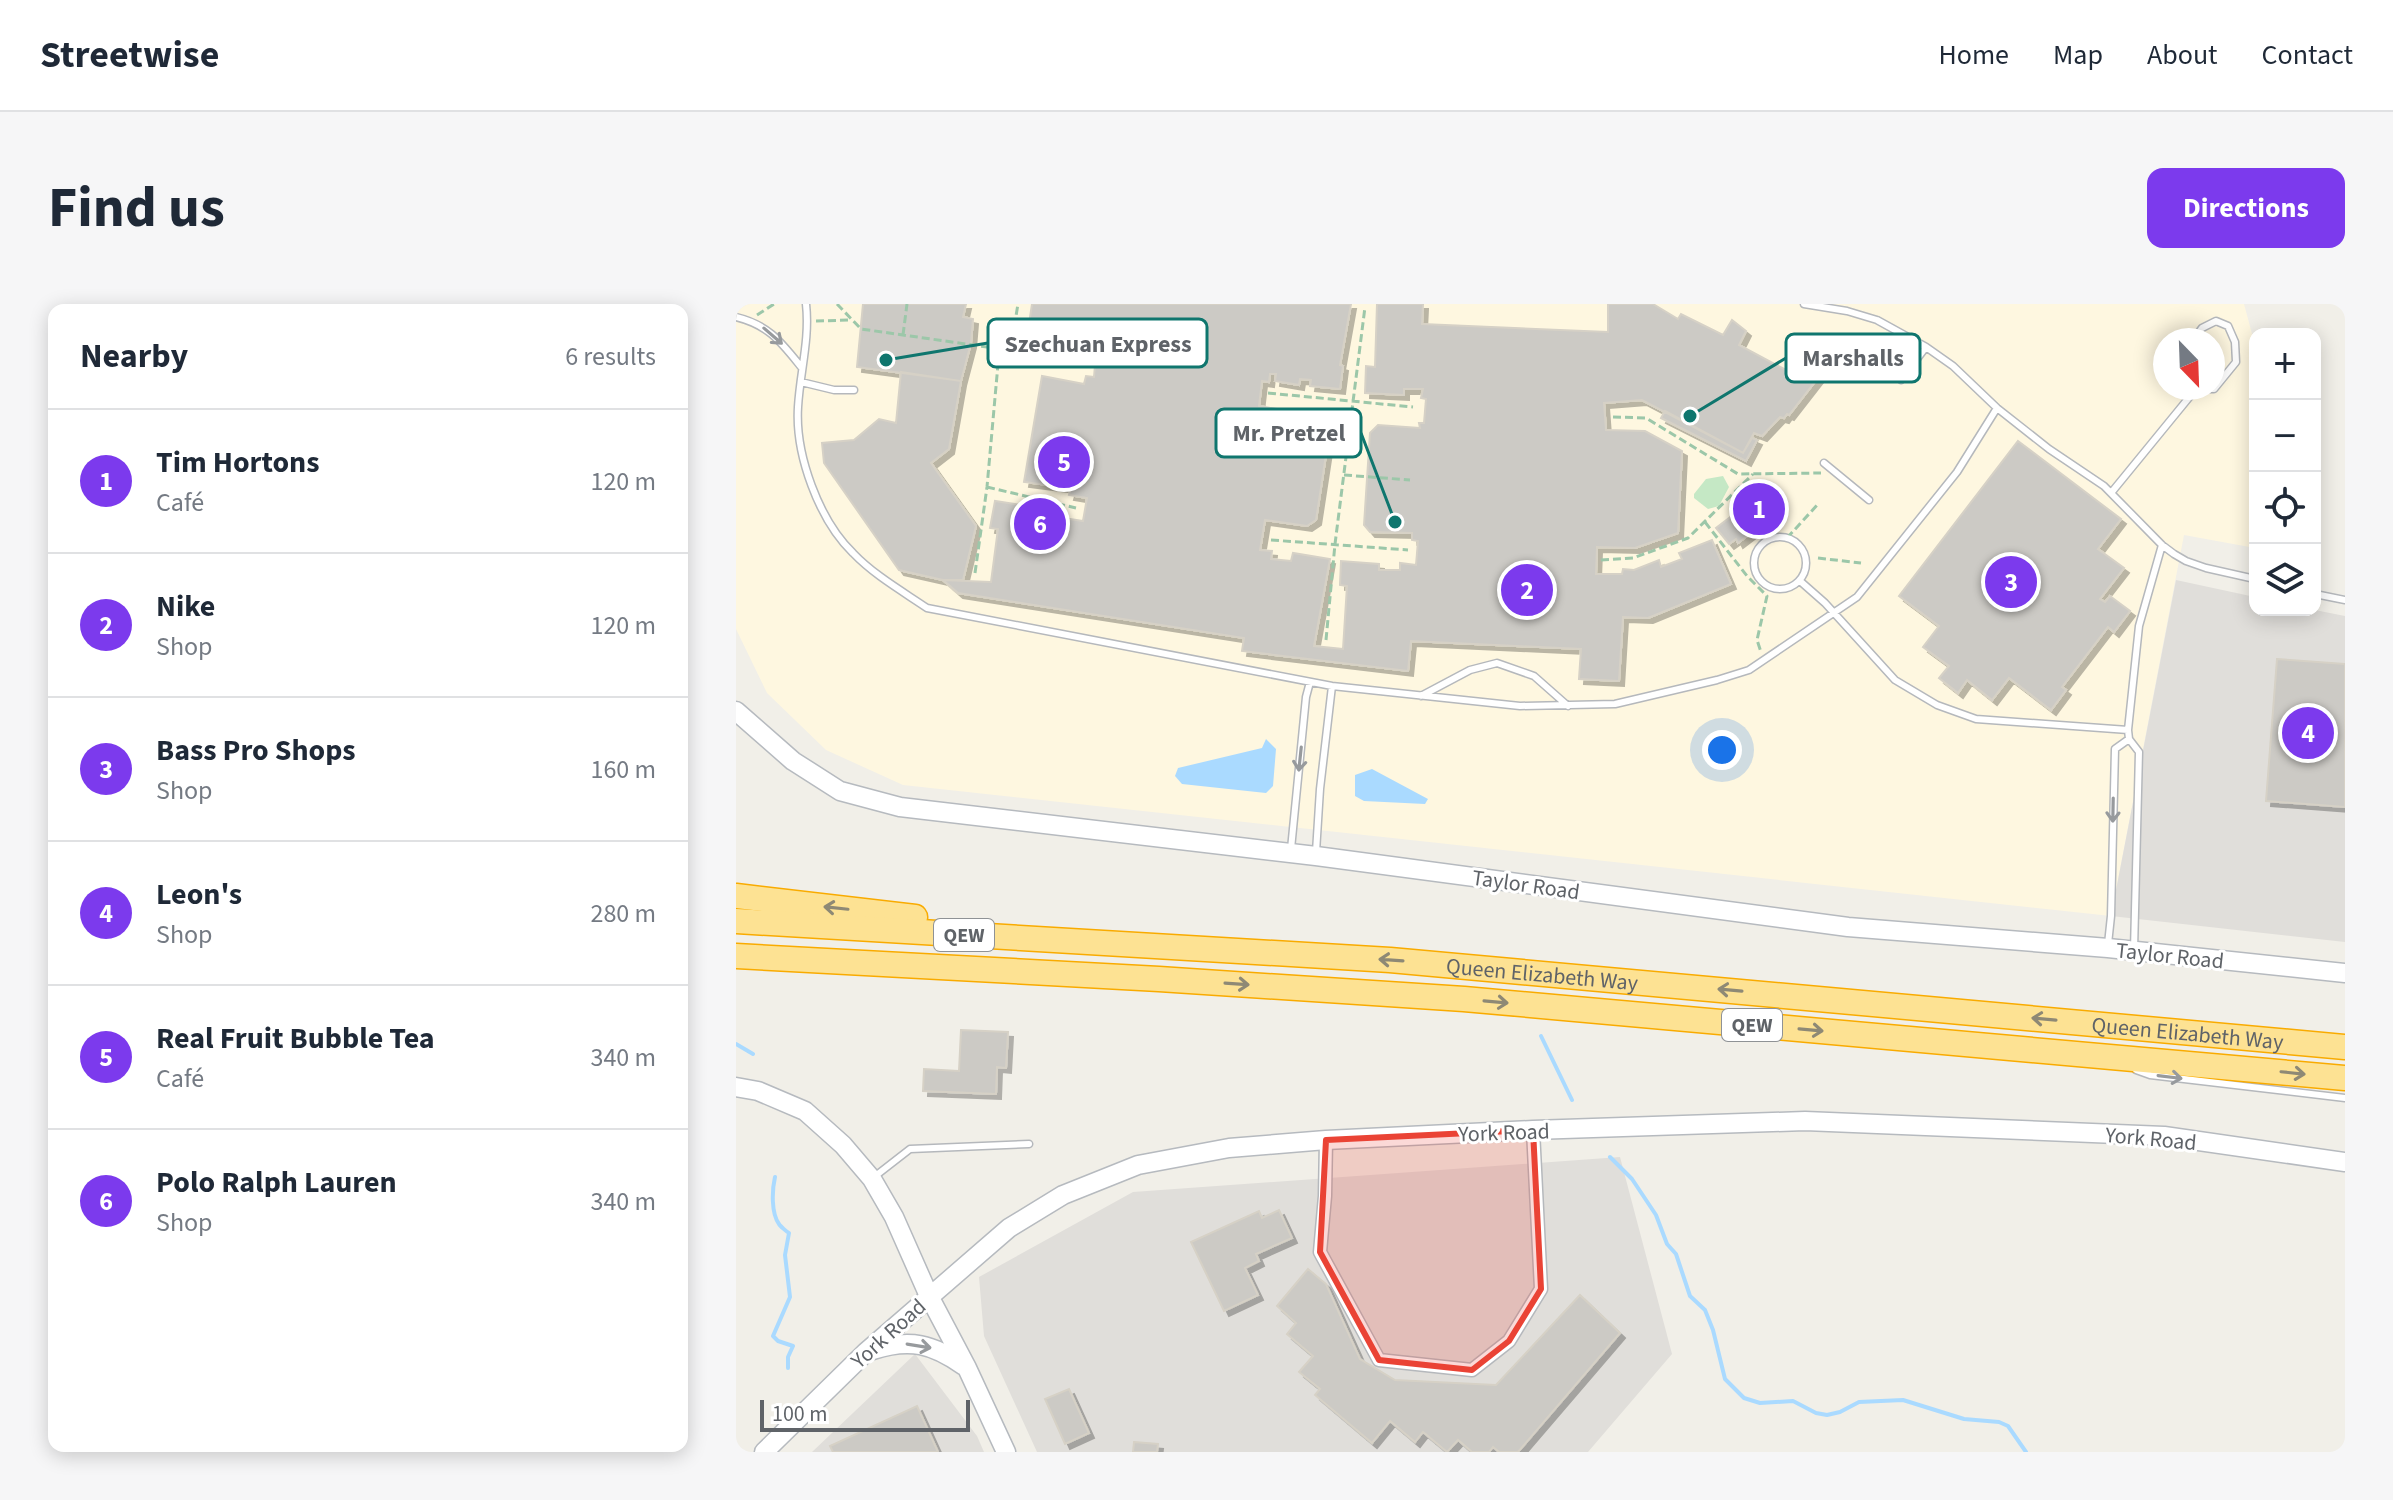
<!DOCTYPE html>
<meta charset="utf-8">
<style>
body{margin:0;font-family:"Source Sans 3",sans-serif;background:#f6f6f7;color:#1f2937}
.controls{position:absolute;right:24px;top:24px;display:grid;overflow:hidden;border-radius:16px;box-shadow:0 4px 20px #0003}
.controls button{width:72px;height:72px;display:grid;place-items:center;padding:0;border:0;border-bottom:2px solid #e0e1e3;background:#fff;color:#1f2937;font:40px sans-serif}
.compass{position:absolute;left:1417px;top:24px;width:72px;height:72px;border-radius:50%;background:#fff;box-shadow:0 4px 20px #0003;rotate:157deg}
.scale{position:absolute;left:24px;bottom:20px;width:210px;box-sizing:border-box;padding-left:8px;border:4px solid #5f6368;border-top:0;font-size:22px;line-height:28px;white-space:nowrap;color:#5f6368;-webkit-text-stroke:6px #fff;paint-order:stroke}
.you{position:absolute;left:986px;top:446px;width:28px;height:28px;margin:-20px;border:6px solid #fff;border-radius:50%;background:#1a73e8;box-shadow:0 0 0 12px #1a73e833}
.badge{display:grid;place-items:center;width:52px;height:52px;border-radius:50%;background:#7c3aed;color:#fff;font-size:26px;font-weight:700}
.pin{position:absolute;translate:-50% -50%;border:4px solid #fff;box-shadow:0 2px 8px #0006}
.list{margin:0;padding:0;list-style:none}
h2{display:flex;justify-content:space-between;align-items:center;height:104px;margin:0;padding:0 32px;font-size:34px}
h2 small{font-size:26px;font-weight:400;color:#747a83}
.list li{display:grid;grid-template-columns:52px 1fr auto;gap:24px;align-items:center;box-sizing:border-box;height:144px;padding:0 32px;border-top:2px solid #e0e1e3}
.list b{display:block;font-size:30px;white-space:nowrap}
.list p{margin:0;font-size:26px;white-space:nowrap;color:#747a83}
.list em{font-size:26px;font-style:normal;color:#747a83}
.icon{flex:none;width:44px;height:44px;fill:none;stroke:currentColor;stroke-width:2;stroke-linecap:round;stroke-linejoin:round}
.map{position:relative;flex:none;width:1609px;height:1148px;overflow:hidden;border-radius:16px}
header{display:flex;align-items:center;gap:48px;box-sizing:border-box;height:112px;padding:0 40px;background:#fff;border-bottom:2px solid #e0e1e3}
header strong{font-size:38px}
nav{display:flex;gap:44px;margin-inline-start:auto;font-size:28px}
.intro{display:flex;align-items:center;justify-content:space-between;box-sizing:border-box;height:192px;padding:0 48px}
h1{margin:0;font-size:56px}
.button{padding:20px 36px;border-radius:16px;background:#7c3aed;color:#fff;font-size:28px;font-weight:700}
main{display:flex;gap:48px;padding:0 48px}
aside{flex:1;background:#fff;border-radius:16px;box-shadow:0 4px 20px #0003}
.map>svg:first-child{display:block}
</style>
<header>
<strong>Streetwise</strong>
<nav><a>Home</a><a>Map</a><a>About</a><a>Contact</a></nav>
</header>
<div class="intro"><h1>Find us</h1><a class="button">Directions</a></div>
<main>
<aside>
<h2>Nearby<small>6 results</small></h2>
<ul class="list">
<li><span class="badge">1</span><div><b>Tim Hortons</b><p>Café</p></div><em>120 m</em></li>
<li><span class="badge">2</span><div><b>Nike</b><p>Shop</p></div><em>120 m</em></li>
<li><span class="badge">3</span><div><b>Bass Pro Shops</b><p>Shop</p></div><em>160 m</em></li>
<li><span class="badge">4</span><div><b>Leon's</b><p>Shop</p></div><em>280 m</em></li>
<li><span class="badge">5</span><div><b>Real Fruit Bubble Tea</b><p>Café</p></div><em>340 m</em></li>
<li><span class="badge">6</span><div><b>Polo Ralph Lauren</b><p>Shop</p></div><em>340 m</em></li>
</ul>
</aside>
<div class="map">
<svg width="1609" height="1148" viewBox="0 0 1609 1148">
<defs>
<filter id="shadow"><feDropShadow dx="5" dy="5" stdDeviation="0" flood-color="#0004"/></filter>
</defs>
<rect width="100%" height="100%" fill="#f1efe8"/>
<path fill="#fef7e0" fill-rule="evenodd" d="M 0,0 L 1508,0 L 1519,41 L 1519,244 L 1448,231 L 1375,612 L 167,481 L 90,446 L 31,389 L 0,325 ZM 1429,36 L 1477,36 L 1477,84 L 1429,84 Z"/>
<path fill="#e0deda" d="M 1440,276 L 1519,293 L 1519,306 L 1579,306 L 1609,312 L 1609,638 L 1375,612 Z
M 884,853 L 936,1050 L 852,1148 L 301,1148 L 248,1032 L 243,973 L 397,888 Z
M 179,1050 L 241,1132 L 248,1148 L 76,1148 Z"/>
<path fill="#c5e8c5" d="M 987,172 L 993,183 L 983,202 L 972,205 L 958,194 L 958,190 L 970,175 Z"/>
<path fill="#aadaff" d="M 530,435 L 540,445 L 537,482 L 530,489 L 446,480 L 439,472 L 442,464 L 526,444 Z
M 636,465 L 692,495 L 689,500 L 628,497 L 619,492 L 619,471 Z"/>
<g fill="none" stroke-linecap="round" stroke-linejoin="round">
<path stroke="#aadaff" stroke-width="4" d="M 805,732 L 836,796
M 0,740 L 17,750
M 874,853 L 896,875 L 920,911 L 931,940 L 940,950 L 954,992 L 969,1006 L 977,1026 L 989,1075 L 1008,1094 L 1024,1099 L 1057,1097 L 1080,1109 L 1091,1111 L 1104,1108 L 1123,1098 L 1167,1096 L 1228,1115 L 1263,1118 L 1272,1122 L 1290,1148
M 39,873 C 36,886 35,909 43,920 C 44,922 51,928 53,929 L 49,951 L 54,993 L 37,1032 L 42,1037 L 57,1042 L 52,1053 L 52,1064"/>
</g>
<path fill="#cccac5" stroke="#d6d1c6" stroke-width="2" filter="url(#shadow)" d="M 127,0 L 230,0 L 227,13 L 237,15 L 235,39 L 225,77 L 121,63 Z
M 296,0 L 615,0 L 604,61 L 607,62 L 604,85 L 574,82 L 575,76 L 564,75 L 563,81 L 539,77 L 540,70 L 534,70 L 533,78 L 526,77 L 523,102 L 547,106 L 545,111 L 587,117 L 594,125 L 580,216 L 571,222 L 529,216 L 524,246 L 536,247 L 535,255 L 555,257 L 557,249 L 594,255 L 578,342 L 607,345 L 611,282 L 604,281 L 605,257 L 643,260 L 643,266 L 664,266 L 664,259 L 680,261 L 682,237 L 676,236 L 676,229 L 634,228 L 628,221 L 634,129 L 642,121 L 684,124 L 683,119 L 688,119 L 690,95 L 685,94 L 687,85 L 668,85 L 668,91 L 629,89 L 630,62 L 639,63 L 641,0 L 687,0 L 686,20 L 872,28 L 872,0 L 917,0 L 942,15 L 945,10 L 987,31 L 996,16 L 1010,27 L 1003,41 L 1050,66 L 1056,55 L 1088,66 L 1053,111 L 1051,110 L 1048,114 L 1044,113 L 1026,132 L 1018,129 L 1007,149 L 906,96 L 868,99 L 870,126 L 909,127 L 946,147 L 942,229 L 899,244 L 861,243 L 860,270 L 886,270 L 887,265 L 898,266 L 923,256 L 925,263 L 946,255 L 943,249 L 976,236 L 995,280 L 912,314 L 887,313 L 883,377 L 843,375 L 845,345 L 675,337 L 672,367 L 506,347 L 508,334 L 222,289 L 207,276 L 255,278 L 262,225 L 254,224 L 259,197 L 298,203 L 295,209 L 347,217 L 351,194 L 333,191 L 335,184 L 288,178 L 306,72 L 348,80 L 350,72 L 358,73 L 360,49 L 320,42 L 319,50 L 282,44 L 285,18 L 293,20 Z
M 165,68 L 225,77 L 213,145 L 195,159 L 240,222 L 227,276 L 207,276 L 163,266 L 88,159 L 86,139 L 118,136 L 143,115 L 160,119 Z
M 929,107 L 1007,149 L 1016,134 L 1021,136 L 1010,157 L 925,114 Z
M 1282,137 L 1385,215 L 1362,245 L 1388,264 L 1364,295 L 1369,298 L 1374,292 L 1394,307 L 1378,328 L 1372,323 L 1326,383 L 1330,386 L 1315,406 L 1273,374 L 1256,396 L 1231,376 L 1222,389 L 1203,374 L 1213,362 L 1187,343 L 1203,322 L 1163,292 Z
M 1026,189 L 1038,205 L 1029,212 L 1032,216 L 1002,239 L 1000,235 L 993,240 L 980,224 Z
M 1541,355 L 1609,360 L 1609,503 L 1530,497 Z
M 225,726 L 272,728 L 270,764 L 261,763 L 260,790 L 187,787 L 188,765 L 223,767 Z
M 543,906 L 556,934 L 520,950 L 523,957 L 509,964 L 522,991 L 488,1007 L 455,938 L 523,907 L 526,914 Z
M 572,965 L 590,980 L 624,1055 L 659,1076 L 760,1081 L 844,991 L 884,1029 L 782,1148 L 763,1148 L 757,1143 L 753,1148 L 736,1148 L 722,1136 L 711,1148 L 687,1128 L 679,1138 L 654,1117 L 636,1139 L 579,1091 L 584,1085 L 563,1068 L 577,1052 L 551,1030 L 560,1019 L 541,1002 Z
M 333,1085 L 353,1129 L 329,1140 L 309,1095 Z
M 181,1102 L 202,1148 L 97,1148 L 94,1142 Z
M 398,1138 L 422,1140 L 421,1148 L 397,1148 Z"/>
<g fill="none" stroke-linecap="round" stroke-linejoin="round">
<g stroke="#b5b8bc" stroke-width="9">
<path id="service" d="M 70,0 C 74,35 64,68 62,103 C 59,151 83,216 117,249 C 138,271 166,287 191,304 L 596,382 L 784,402 L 879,400 L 981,376 L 1013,366 L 1121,293 L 1221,168 L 1261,104
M 1068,0 L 1111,7 L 1141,16 L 1190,43 L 1217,62 L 1261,104 L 1313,145 L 1368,182 L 1426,241 L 1438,250 L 1450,257 L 1470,264 L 1519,275
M 0,1 L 1,0
M 0,13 C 33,21 45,38 66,64
M 1457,36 L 1466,24 L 1480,17 L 1492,22 L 1499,38 L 1500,58 L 1478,85 L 1460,85
M 1165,76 L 1190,43
M 65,78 L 98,86 L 118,86
M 1088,159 L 1133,196
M 1375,189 L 1460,85
M1018 259a26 26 0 1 1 52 0a26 26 0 1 1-52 0Z
M 1064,277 L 1089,299 L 1159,376 L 1201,401 L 1240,415 L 1392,426
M 1579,290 L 1609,296
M 685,392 L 734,366 L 761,359 L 798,372 L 832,402
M 555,545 L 570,393 L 574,378
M 580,548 L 584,485 L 596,382
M 1372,640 L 1375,612 L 1379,445 L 1393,435
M 1398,646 L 1403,448 L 1393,435 L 1392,426 L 1403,322 L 1426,241
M 1400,766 L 1414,771 L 1609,794
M 138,873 L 174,845 L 293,840"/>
</g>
<g stroke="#b5b8bc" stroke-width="15">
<path id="minor" d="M 590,836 L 589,892 L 584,948 L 643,1056 L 736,1066 L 773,1037 L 805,985 L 797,826"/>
</g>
<g stroke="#b6babf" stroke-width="21">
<path id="secondary" d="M 0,407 L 57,457 L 104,487 L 164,503 L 580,552 L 1112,623 L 1372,644 L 1609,669
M 0,783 L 22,787 L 69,807 L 107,841 L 136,875 L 158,913 L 193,992 L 231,1064 L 270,1148
M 137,1046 C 174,1034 197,1040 228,1062
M 28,1148 L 130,1048 L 273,924 L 327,891 L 402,861 L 493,844 L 590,836 L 797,826 L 1069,817 L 1428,832 L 1609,858"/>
</g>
<g stroke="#f9ab00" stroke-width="27">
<g id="motorway">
<path d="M 0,592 L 179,613"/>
<path id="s1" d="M 0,617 L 654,656 L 1609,743"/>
<path d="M 0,652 L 423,675 L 728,695 L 1609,774"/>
</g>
</g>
<path stroke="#9cc7a9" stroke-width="3" stroke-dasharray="8 4" stroke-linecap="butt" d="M 101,0 L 125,25 L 265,45
M 21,11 L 38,0
M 80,17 L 113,16
M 167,31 L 171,0
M 263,49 L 346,61
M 532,89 L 677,103
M 877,113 L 910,114 L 1002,170 L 1085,169
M 608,171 L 674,176
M 251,183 L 340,204
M 969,218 L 1011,272 L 1031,292 L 1021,336 L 1025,348
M 1051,234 L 1083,199
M 535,236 L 672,246
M 1082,254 L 1125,259
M 865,256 L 897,254 L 952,234 L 1017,170
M 239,269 L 251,183 L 263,49 L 278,24 L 282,0
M 590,336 L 599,240 L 629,3"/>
<use href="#service" stroke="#fff" stroke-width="6"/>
<use href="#minor" stroke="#fff" stroke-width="12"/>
<use href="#secondary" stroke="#fff" stroke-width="18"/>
<use href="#motorway" stroke="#fde293" stroke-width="24"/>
</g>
<defs><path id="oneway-shaft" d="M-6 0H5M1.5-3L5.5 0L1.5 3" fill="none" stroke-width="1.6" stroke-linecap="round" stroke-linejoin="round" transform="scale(2)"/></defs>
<g stroke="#979a9d">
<use href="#oneway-shaft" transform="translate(37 32) rotate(41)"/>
<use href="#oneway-shaft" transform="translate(564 455) rotate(96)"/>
<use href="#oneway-shaft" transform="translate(1377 506) rotate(91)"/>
<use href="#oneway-shaft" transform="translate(1434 773) rotate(7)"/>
<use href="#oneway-shaft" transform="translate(183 1042) rotate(9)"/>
</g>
<g stroke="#8e8975">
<use href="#oneway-shaft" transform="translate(100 604) rotate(-174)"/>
<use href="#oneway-shaft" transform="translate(655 656) rotate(-176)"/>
<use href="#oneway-shaft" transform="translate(501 680) rotate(4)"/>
<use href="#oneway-shaft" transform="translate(994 686) rotate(-175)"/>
<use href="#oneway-shaft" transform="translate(760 698) rotate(5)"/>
<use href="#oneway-shaft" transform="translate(1308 715) rotate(-175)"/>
<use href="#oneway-shaft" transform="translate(1075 726) rotate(5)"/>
<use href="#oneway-shaft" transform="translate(1557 769) rotate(6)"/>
</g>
<path fill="#ea4335" fill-opacity="0.2" stroke="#ea4335" stroke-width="6" stroke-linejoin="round" d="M 797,826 L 805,985 L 773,1037 L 736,1066 L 643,1056 L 584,948 L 590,836 Z"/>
<g text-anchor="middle" stroke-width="6" stroke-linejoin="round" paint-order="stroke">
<g fill="#fff" stroke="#8f9295" stroke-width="2">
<rect x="198" y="615" width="60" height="32" rx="6"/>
<rect x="986" y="705" width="60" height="32" rx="6"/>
</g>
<g font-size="20" font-weight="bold" fill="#5f6368">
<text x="228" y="638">QEW</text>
<text x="1016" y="728">QEW</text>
</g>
<g font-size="22" fill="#5f6368" stroke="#fff">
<text transform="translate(790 580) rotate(8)" y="8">Taylor Road</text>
<text transform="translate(1434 651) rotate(6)" y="8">Taylor Road</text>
<text dy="8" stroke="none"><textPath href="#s1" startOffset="808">Queen Elizabeth Way</textPath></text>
<text dy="8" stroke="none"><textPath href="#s1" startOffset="1456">Queen Elizabeth Way</textPath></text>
<text transform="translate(768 828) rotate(-2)" y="8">York Road</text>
<text transform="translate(1415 834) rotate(5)" y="8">York Road</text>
<text transform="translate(152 1029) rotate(-42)" y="8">York Road</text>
</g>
</g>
<path fill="none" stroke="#0f766e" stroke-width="3" d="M150 56L252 39M954 112L1050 54M659 218L625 129"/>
<g fill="#0f766e" stroke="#fff" stroke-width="3">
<circle cx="150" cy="56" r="8"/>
<circle cx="954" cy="112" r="8"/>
<circle cx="659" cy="218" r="8"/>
</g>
<g fill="#fff" stroke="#0f766e" stroke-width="3">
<rect x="252" y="15" width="219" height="48" rx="8"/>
<rect x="1050" y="30" width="134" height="48" rx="8"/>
<rect x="480" y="105" width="145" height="48" rx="8"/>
</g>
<g font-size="24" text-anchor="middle" font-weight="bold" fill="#5f6368">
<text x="362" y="48">Szechuan Express</text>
<text x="1117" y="62">Marshalls</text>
<text x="553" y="137">Mr. Pretzel</text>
</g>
</svg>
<div class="controls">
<button>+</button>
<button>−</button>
<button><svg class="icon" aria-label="locate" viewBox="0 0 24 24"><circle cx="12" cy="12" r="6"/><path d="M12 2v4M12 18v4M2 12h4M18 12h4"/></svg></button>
<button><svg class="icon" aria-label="layers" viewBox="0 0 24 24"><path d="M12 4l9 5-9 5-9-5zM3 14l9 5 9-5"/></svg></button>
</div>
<svg class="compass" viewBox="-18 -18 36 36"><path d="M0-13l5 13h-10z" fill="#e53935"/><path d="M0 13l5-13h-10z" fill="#747a83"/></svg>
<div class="scale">100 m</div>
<div class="you"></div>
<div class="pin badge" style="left:1023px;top:205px">1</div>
<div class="pin badge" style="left:791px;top:286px">2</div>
<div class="pin badge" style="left:1275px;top:278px">3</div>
<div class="pin badge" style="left:1572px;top:429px">4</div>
<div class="pin badge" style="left:328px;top:158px">5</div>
<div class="pin badge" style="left:304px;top:220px">6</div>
</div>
</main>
